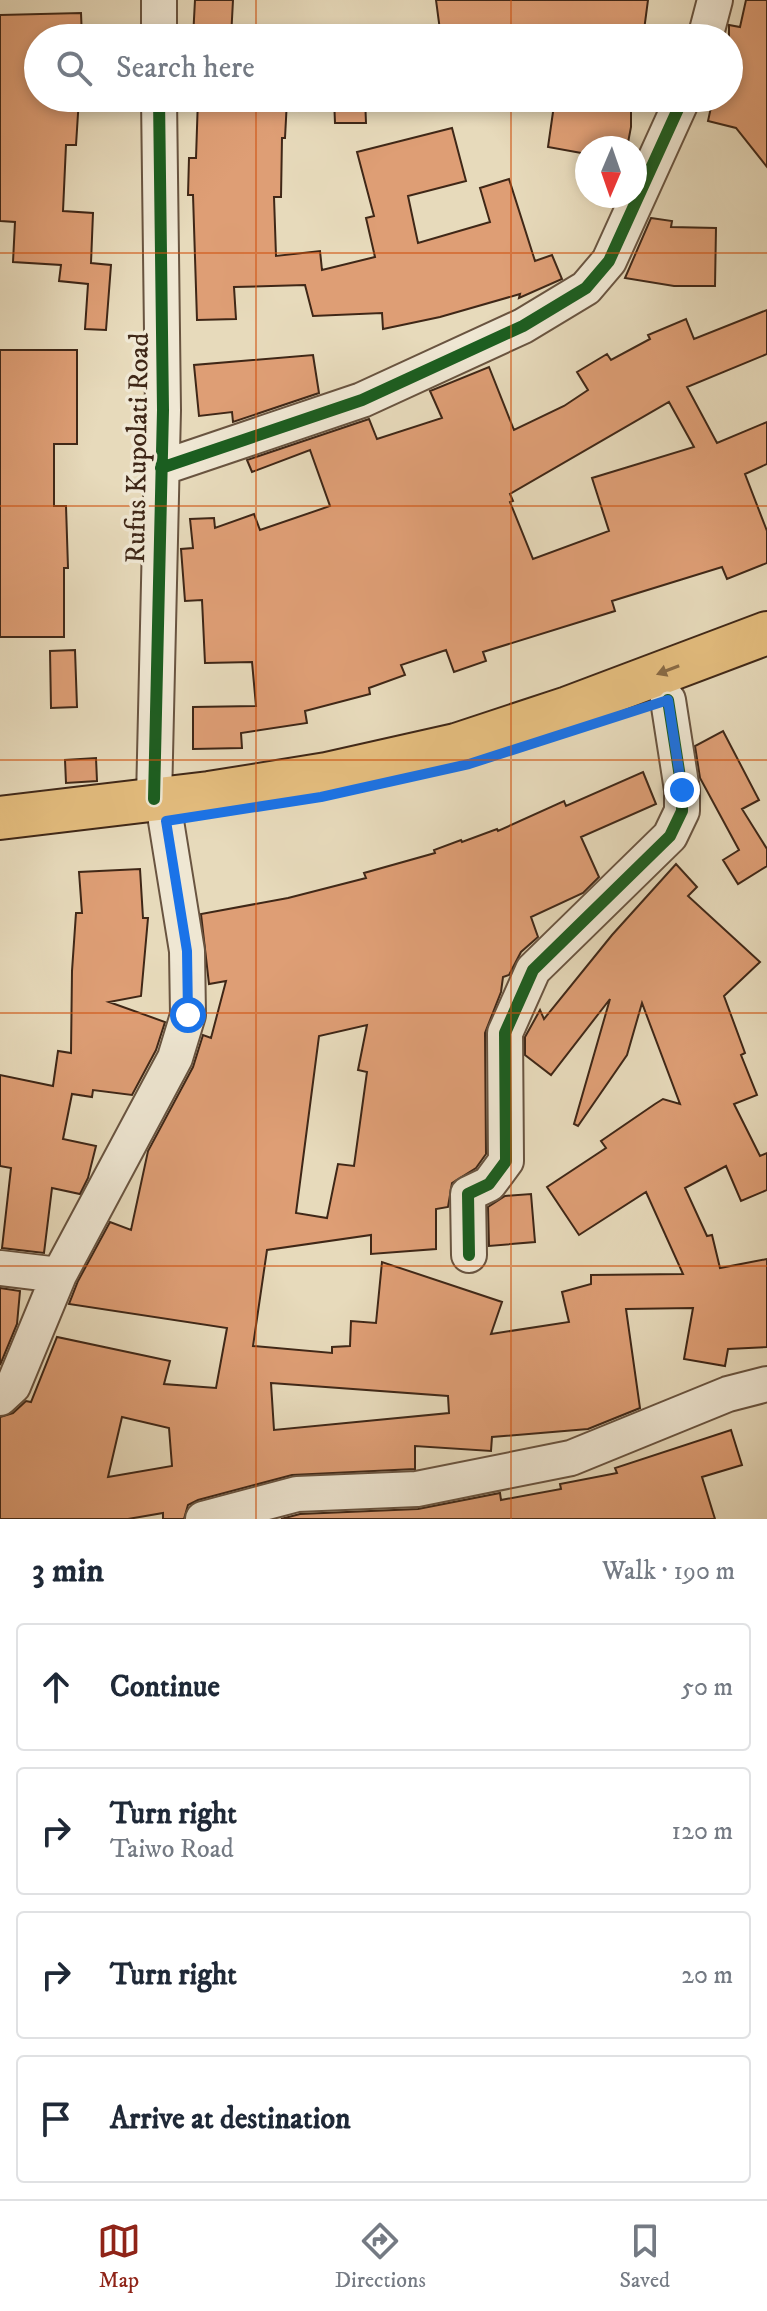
<!DOCTYPE html>
<meta charset="utf-8">
<style>
body{margin:0;font-family:"IM FELL DW Pica",serif;background:#f2f2f3;color:#1f2937}
.compass{position:absolute;left:575px;top:136px;width:72px;height:72px;border-radius:50%;background:#fff;box-shadow:0 4px 12px #0003;rotate:182deg}
.stop{position:absolute;width:24px;height:24px;margin:-18px;border:6px solid #1a73e8;border-radius:50%;background:#fff}
.stop.end{background:#1a73e8;border-color:#fff;box-shadow:0 2px 8px #0008}
.list{margin:0;padding:0;list-style:none}
h2{display:flex;justify-content:space-between;align-items:center;height:104px;margin:0;padding:0 32px;font-size:34px}
h2 small{font-size:26px;font-weight:400;color:#747a83}
.list li{display:grid;grid-template-columns:52px 1fr auto;gap:24px;align-items:center;box-sizing:border-box;height:128px;margin:0 16px 16px;padding:0 16px;border:2px solid #e0e1e3;border-radius:8px}
.list b{display:block;font-size:30px;white-space:nowrap}
.list p{margin:0;font-size:26px;white-space:nowrap;color:#747a83}
.list em{font-size:26px;font-style:normal;color:#747a83}
.icon{flex:none;width:44px;height:44px;fill:none;stroke:currentColor;stroke-width:2;stroke-linecap:round;stroke-linejoin:round}
.map{position:relative;flex:none;width:767px;height:1519px;overflow:hidden}
.search{position:absolute;background:#fff;box-shadow:0 4px 12px #0003;left:24px;right:24px;top:24px;height:88px;display:flex;align-items:center;gap:20px;box-sizing:border-box;padding:0 28px;border-radius:44px;color:#747a83;font-size:30px}
.sheet{height:680px;background:#fff}
nav{display:flex;justify-content:space-around;align-items:center;box-sizing:border-box;height:112px;border-top:2px solid #e0e1e3;background:#fff;font-size:22px;color:#747a83}
nav a{display:grid;justify-items:center;gap:4px}
nav .on{color:#8f2418}
.map>svg:first-child{display:block}
</style>
<div class="map">
<svg width="767" height="1519" viewBox="0 0 767 1519">
<rect width="100%" height="100%" fill="#e7dabb"/>
<filter id="stains"><feTurbulence type="fractalNoise" baseFrequency=".0025" numOctaves="4"/><feColorMatrix values="0 0 0 0 .2 0 0 0 0 .09 0 0 0 0 .02 0 0 0 .5 -.17"/></filter>
<radialGradient id="worn" r=".72"><stop offset=".6" stop-color="#630" stop-opacity="0"/><stop offset="1" stop-color="#630" stop-opacity=".3"/></radialGradient>
<path fill="#de9e75" stroke="#3f2717" stroke-width="2" fill-rule="evenodd" d="M 195,0 L 233,0 L 231,38 L 193,38 Z
M 436,0 L 648,0 L 643,38 L 570,38 L 571,34 L 506,29 L 507,38 L 441,38 Z
M 746,0 L 767,0 L 767,167 L 736,128 L 708,121 L 713,98 L 729,98 L 729,25 L 740,27 Z
M 81,13 L 82,38 L 38,38 L 38,98 L 79,98 L 76,145 L 66,145 L 63,211 L 93,213 L 91,263 L 111,265 L 106,330 L 85,329 L 88,284 L 59,281 L 61,265 L 13,262 L 15,222 L 0,221 L 0,15 Z
M 198,98 L 287,100 L 285,138 L 282,138 L 281,197 L 274,197 L 276,256 L 320,251 L 322,270 L 375,257 L 366,218 L 374,216 L 357,152 L 452,128 L 466,181 L 408,196 L 418,243 L 490,222 L 480,188 L 509,179 L 535,261 L 552,255 L 562,279 L 519,298 L 520,294 L 440,317 L 383,329 L 382,313 L 313,316 L 305,285 L 234,287 L 236,319 L 197,320 L 193,195 L 188,195 L 189,158 L 196,158 Z
M 334,98 L 365,98 L 366,123 L 335,123 Z
M 555,98 L 631,98 L 631,127 L 627,148 L 587,148 L 587,154 L 548,147 Z
M 651,218 L 672,221 L 671,227 L 716,228 L 715,286 L 674,286 L 625,278 Z
M 767,310 L 767,354 L 687,387 L 717,443 L 767,422 L 767,464 L 745,474 L 767,531 L 767,563 L 727,579 L 722,567 L 612,601 L 615,611 L 483,652 L 486,661 L 454,672 L 446,650 L 401,665 L 405,675 L 369,688 L 370,694 L 305,711 L 307,723 L 241,733 L 242,748 L 193,749 L 193,707 L 256,706 L 252,662 L 205,663 L 202,600 L 185,601 L 181,549 L 193,548 L 190,519 L 214,518 L 215,528 L 254,514 L 260,530 L 330,506 L 310,450 L 252,472 L 247,460 L 369,419 L 377,439 L 442,418 L 430,391 L 489,367 L 514,430 L 564,406 L 588,390 L 577,372 L 607,354 L 611,360 L 650,339 L 648,335 L 686,319 L 694,339 ZM 669,402 L 694,447 L 592,478 L 609,531 L 533,559 L 510,502 L 513,501 L 510,494 Z
M 0,350 L 77,350 L 77,444 L 54,444 L 54,506 L 66,506 L 68,568 L 64,568 L 64,637 L 0,637 Z
M 313,355 L 319,393 L 233,422 L 232,412 L 199,416 L 194,365 Z
M 75,650 L 77,707 L 51,708 L 50,651 Z
M 723,731 L 759,800 L 742,809 L 767,849 L 767,866 L 738,884 L 723,860 L 739,850 L 700,778 L 695,746 Z
M 96,758 L 97,781 L 66,783 L 65,760 Z
M 643,772 L 656,804 L 581,837 L 599,877 L 583,893 L 531,917 L 538,937 L 521,952 L 509,975 L 503,977 L 501,992 L 485,1033 L 486,1154 L 476,1168 L 452,1183 L 448,1207 L 436,1209 L 436,1249 L 371,1254 L 371,1235 L 267,1250 L 253,1346 L 332,1353 L 332,1347 L 350,1346 L 351,1321 L 376,1323 L 382,1262 L 502,1302 L 491,1334 L 569,1322 L 562,1292 L 591,1284 L 591,1275 L 683,1274 L 646,1192 L 579,1235 L 547,1187 L 606,1148 L 601,1141 L 655,1104 L 663,1099 L 680,1104 L 642,1003 L 627,1055 L 578,1126 L 574,1124 L 610,999 L 551,1075 L 525,1055 L 525,1037 L 540,1010 L 544,1019 L 612,935 L 676,864 L 697,887 L 688,896 L 760,962 L 724,996 L 745,1053 L 741,1055 L 757,1095 L 734,1104 L 760,1156 L 767,1153 L 767,1190 L 741,1201 L 726,1166 L 685,1188 L 707,1236 L 712,1235 L 720,1268 L 767,1259 L 767,1347 L 728,1349 L 725,1366 L 684,1359 L 693,1308 L 626,1309 L 640,1408 L 588,1429 L 492,1437 L 491,1451 L 415,1446 L 415,1469 L 292,1475 L 198,1500 L 188,1505 L 184,1519 L 163,1519 L 163,1513 L 128,1519 L 0,1519 L 0,1417 L 13,1413 L 26,1401 L 31,1402 L 57,1337 L 170,1361 L 164,1384 L 216,1388 L 227,1328 L 69,1304 L 78,1281 L 110,1222 L 131,1230 L 148,1151 L 193,1067 L 203,1035 L 211,1038 L 226,981 L 209,984 L 201,914 L 288,898 L 366,878 L 364,873 L 435,853 L 434,850 L 461,840 L 462,842 L 497,829 L 498,831 L 564,801 L 566,806 ZM 367,1025 L 358,1070 L 367,1072 L 354,1166 L 338,1164 L 327,1218 L 296,1213 L 319,1036 ZM 271,1383 L 448,1396 L 449,1413 L 274,1430 ZM 122,1417 L 169,1428 L 172,1466 L 108,1477 Z
M 140,869 L 143,918 L 148,918 L 141,996 L 109,1002 L 165,1022 L 156,1050 L 132,1095 L 93,1090 L 92,1097 L 72,1094 L 63,1139 L 96,1146 L 88,1178 L 80,1194 L 52,1188 L 44,1253 L 2,1248 L 11,1168 L 0,1166 L 0,1075 L 53,1086 L 58,1051 L 71,1053 L 72,971 L 76,913 L 82,913 L 79,872 Z
M 531,1194 L 535,1242 L 489,1246 L 488,1207 L 505,1196 Z
M 0,1288 L 20,1291 L 17,1324 L 0,1365 Z
M 731,1430 L 742,1465 L 702,1477 L 715,1519 L 281,1519 L 300,1514 L 418,1509 L 500,1493 L 501,1500 L 561,1489 L 560,1484 L 617,1473 L 615,1468 Z"/>
<g fill="none" stroke-linecap="round" stroke-linejoin="round">
<g stroke="#695440" stroke-width="38">
<path id="minor" d="M 159,0 L 159,38
M 705,38 L 715,0
M 161,468 L 362,400 L 523,326 L 586,288 L 609,261 L 683,98
M 154,799 L 163,410 L 159,98
M 469,1255 L 468,1194 L 489,1184 L 506,1161 L 505,1033 L 533,970 L 670,836 L 682,811 L 682,790 L 668,700
M 0,1268 L 59,1275
M 0,1398 L 13,1386 L 59,1275 L 175,1058 L 188,1015 L 187,951 L 166,821
M 203,1519 L 297,1494 L 417,1489 L 571,1458 L 728,1394 L 767,1384"/>
</g>
<g stroke="#3f2717" stroke-width="46">
<path id="major" d="M 0,818 L 209,793 L 327,774 L 456,745 L 568,708 L 767,633"/>
</g>
<use href="#minor" stroke="#efe7d3" stroke-width="34"/>
<use href="#major" stroke="#e4bd7e" stroke-width="42"/>
<g stroke="#efe7d3" stroke-width="17">
<path id="cycleway" d="M 161,468 L 362,400 L 523,326 L 586,288 L 609,261 L 683,98
M 154,799 L 163,410 L 159,98
M 469,1255 L 468,1194 L 489,1184 L 506,1161 L 505,1033 L 533,970 L 670,836 L 682,811 L 682,790 L 668,700"/>
</g>
<use href="#cycleway" stroke="#1b5e20" stroke-width="12"/>
</g>
<defs><path id="oneway-solid" d="M-6-.8H1V-3.2L6.5 0L1 3.2V.8H-6Z" transform="scale(2)"/></defs>
<use fill="#896a45" href="#oneway-solid" transform="translate(668 670) rotate(159)"/>
<g fill="none" stroke-linecap="round" stroke-linejoin="round">
<path stroke="#1a73e8" stroke-width="10" d="M 188,1015 L 187,951 L 166,821 L 321,797 L 469,764 L 668,700 L 682,790"/>
</g>
<path fill="none" stroke="#cf520e" stroke-width="2" stroke-opacity="0.55" d="M 256,0 L 256,38M 511,0 L 511,38M 256,98 L 256,1519M 511,98 L 511,1519M 0,253 L 767,253M 0,506 L 767,506M 0,760 L 767,760M 0,1013 L 767,1013M 0,1266 L 767,1266"/>
<g text-anchor="middle" stroke-width="7" stroke-linejoin="round" paint-order="stroke">
<g font-size="28" fill="#3f2717" stroke="#efe7d3">
<text transform="translate(136 448) rotate(-89)" y="10">Rufus Kupolati Road</text>
</g>
</g>
<rect width="100%" height="100%" filter="url(#stains)"/>
<rect width="100%" height="100%" fill="url(#worn)"/>
</svg>
<svg class="compass" viewBox="-18 -18 36 36"><path d="M0-13l5 13h-10z" fill="#e53935"/><path d="M0 13l5-13h-10z" fill="#747a83"/></svg>
<div class="stop" style="left:188px;top:1015px"></div>
<div class="stop end" style="left:682px;top:790px"></div>
<div class="search"><svg class="icon" aria-label="search" viewBox="0 0 24 24"><circle cx="10" cy="10" r="6"/><path d="M15 15l6 6"/></svg>Search here</div>
</div>
<section class="sheet">
<h2>3 min<small>Walk · 190 m</small></h2>
<ul class="list">
<li><svg class="icon" aria-label="ahead" viewBox="0 0 24 24"><path d="M12 20V5M6 11l6-6 6 6"/></svg><div><b>Continue</b></div><em>50 m</em></li>
<li><svg class="icon" aria-label="right" viewBox="0 0 24 24"><path d="M7 20v-9h11M14 6l5 5-5 5"/></svg><div><b>Turn right</b><p>Taiwo Road</p></div><em>120 m</em></li>
<li><svg class="icon" aria-label="right" viewBox="0 0 24 24"><path d="M7 20v-9h11M14 6l5 5-5 5"/></svg><div><b>Turn right</b></div><em>20 m</em></li>
<li><svg class="icon" aria-label="arrive" viewBox="0 0 24 24"><path d="M6 21V4h12l-3 4 3 4H6"/></svg><div><b>Arrive at destination</b></div></li>
</ul>
</section>
<nav>
<a class="on"><svg class="icon" aria-label="map" viewBox="0 0 24 24"><path d="M3 6l6-2 6 2 6-2v14l-6 2-6-2-6 2zM9 4v14M15 6v14"/></svg>Map</a>
<a><svg class="icon" aria-label="directions" viewBox="0 0 24 24"><path d="M12 3l9 9-9 9-9-9zM9 14v-3h6M13 9l2 2-2 2"/></svg>Directions</a>
<a><svg class="icon" aria-label="saved" viewBox="0 0 24 24"><path d="M7 4h10v16l-5-4-5 4z"/></svg>Saved</a>
</nav>
